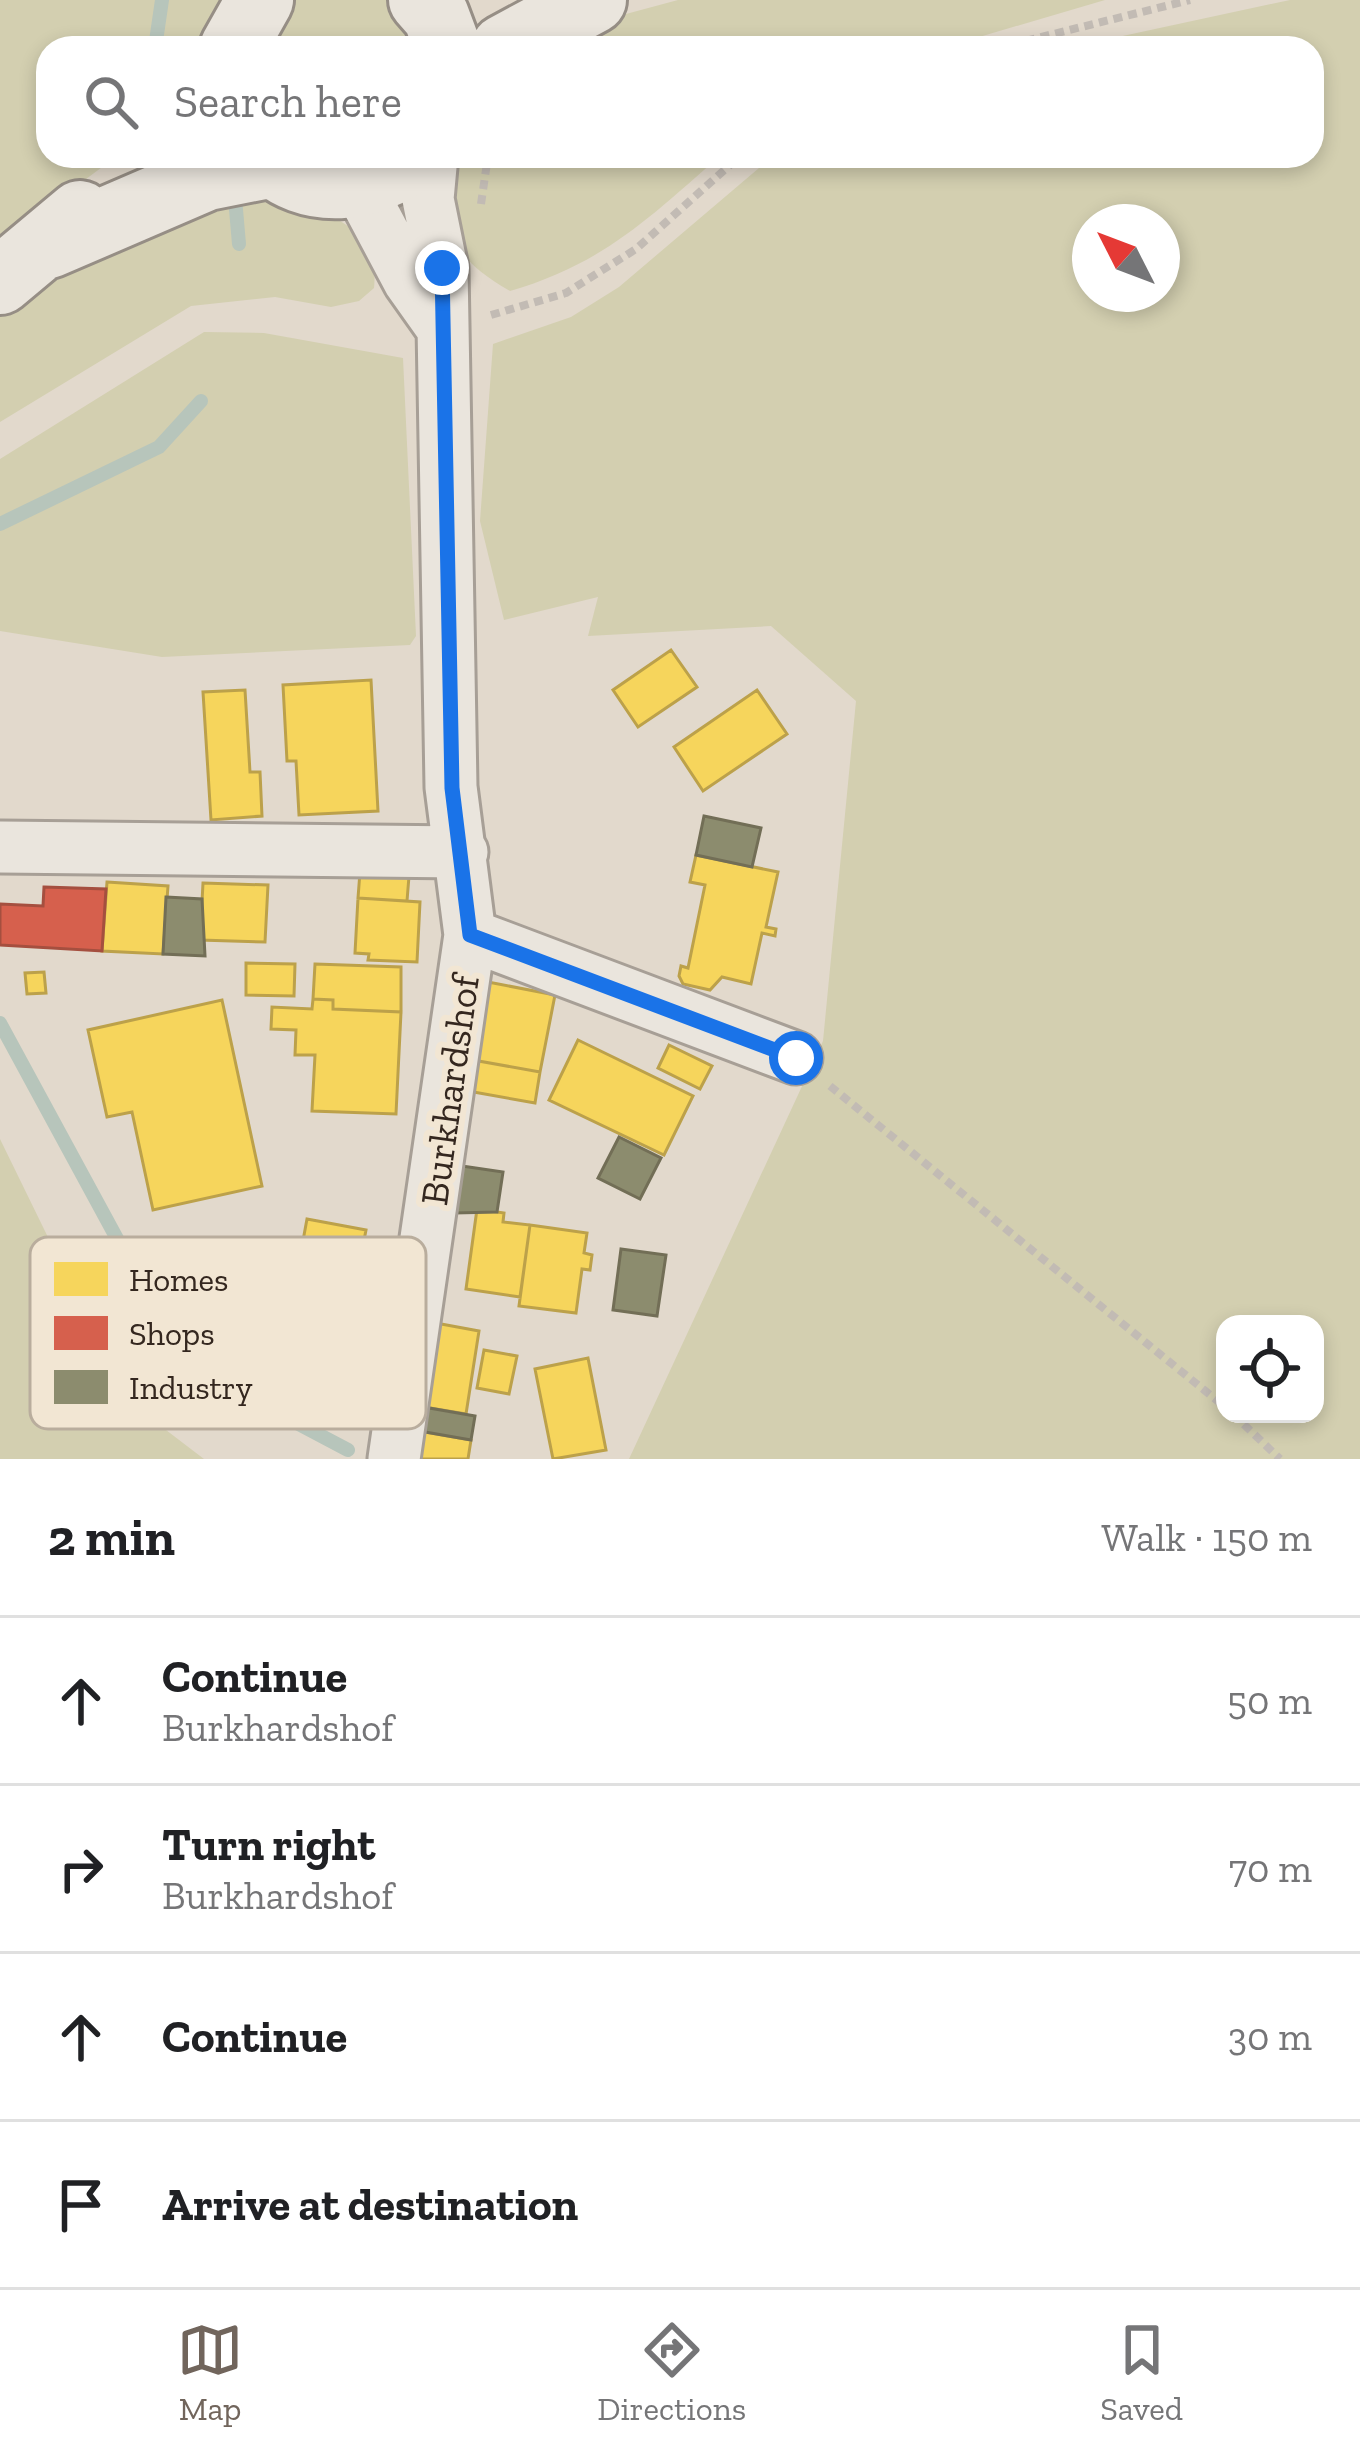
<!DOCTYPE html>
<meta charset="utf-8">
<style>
body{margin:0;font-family:"Zilla Slab",serif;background:#f2f2f2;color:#202124}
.controls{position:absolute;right:36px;bottom:36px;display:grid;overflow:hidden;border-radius:24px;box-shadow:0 6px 18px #0003}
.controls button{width:108px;height:108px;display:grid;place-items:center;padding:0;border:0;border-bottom:3px solid #e0e0e0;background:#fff;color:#202124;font:60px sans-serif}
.compass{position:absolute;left:1072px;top:204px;width:108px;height:108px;border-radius:50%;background:#fff;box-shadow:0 6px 18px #0003;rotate:312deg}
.stop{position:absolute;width:36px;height:36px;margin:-27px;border:9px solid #1a73e8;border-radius:50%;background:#fff}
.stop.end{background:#1a73e8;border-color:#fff;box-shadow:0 3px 12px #0008}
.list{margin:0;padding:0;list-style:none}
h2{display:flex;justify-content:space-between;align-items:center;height:156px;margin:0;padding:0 48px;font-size:51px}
h2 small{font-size:39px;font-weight:400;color:#757577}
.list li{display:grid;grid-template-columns:78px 1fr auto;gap:36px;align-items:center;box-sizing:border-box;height:168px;padding:0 48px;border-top:3px solid #e0e0e0}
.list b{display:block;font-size:45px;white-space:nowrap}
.list p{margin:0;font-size:39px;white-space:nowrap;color:#757577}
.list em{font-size:39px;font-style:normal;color:#757577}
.icon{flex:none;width:66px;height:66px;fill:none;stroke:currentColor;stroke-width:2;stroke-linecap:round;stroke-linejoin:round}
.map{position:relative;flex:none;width:1360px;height:1459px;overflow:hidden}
.search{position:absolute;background:#fff;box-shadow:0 6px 18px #0003;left:36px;right:36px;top:36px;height:132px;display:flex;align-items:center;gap:30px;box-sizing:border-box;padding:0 42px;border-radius:36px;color:#757577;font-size:45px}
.sheet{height:828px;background:#fff}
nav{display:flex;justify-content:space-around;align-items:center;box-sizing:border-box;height:168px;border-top:3px solid #e0e0e0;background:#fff;font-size:33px;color:#757577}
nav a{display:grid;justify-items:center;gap:6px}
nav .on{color:#71655c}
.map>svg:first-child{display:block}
</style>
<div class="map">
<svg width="1360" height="1459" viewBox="0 0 1360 1459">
<rect width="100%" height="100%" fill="#e2d9cc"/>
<path fill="#d3cfb0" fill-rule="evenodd" d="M 0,0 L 225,0 L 204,48 L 48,48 L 48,156 L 117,156 L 0,243 Z
M 290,0 L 391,0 L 425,48 L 256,48 Z
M 678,0 L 1105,0 L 942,48 L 547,48 L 626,14 Z
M 1290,0 L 1360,0 L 1360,1459 L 629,1459 L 823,1041 L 856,701 L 771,626 L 588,636 L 598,597 L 504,620 L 480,521 L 493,344 L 571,317 L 619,287 L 773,156 L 1312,156 L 1312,48 L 1067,48 ZM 1090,222 L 1162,222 L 1162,294 L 1090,294 ZM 1225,1324 L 1315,1324 L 1315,1414 L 1225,1414 Z
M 452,156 L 720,156 C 649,218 603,264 510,291 C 444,253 445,228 452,156 Z
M 244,187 C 299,204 382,215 374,288 L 359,301 L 331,307 L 275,297 L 191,306 L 0,422 L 0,315 L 118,237 Z
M 204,332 L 264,333 L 403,358 L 416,636 L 410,645 L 162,657 L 0,631 L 0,459 Z
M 0,1139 L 128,1401 L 204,1459 L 0,1459 Z"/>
<path fill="#f6d55c" stroke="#bca14a" stroke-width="3" d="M 671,650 L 697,687 L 638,727 L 613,690 Z
M 371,680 L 378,811 L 299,815 L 296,761 L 287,761 L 283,685 Z
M 245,690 L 250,772 L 260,772 L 262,816 L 211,820 L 203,692 Z
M 757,690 L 787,734 L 703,791 L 674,747 Z
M 696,855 L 778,872 L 766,927 L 776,929 L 775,936 L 762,933 L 751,984 L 722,977 L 710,990 L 683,984 L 679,976 L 681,966 L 688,968 L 705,885 L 690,882 Z
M 360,872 L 409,876 L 407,901 L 358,898 Z
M 107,882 L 168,886 L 163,954 L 102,951 Z
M 203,883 L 268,885 L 265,942 L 200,940 Z
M 358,898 L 420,902 L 417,962 L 368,960 L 369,954 L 355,953 Z
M 246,963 L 295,964 L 294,996 L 246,995 Z
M 315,964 L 401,967 L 401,1012 L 333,1009 L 333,1000 L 313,999 Z
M 44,972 L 46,993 L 27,994 L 25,973 Z
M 488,982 L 555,995 L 540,1072 L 473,1060 Z
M 313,999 L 333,1000 L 333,1009 L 401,1012 L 396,1114 L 312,1111 L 315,1055 L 295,1055 L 296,1030 L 271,1029 L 272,1007 L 312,1009 Z
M 222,1000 L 262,1186 L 153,1210 L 132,1112 L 107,1117 L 88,1030 Z
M 578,1040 L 693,1096 L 664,1155 L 549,1100 Z
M 669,1045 L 712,1066 L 700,1089 L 658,1068 Z
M 473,1060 L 540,1072 L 535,1103 L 468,1091 Z
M 477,1209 L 504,1213 L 503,1222 L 530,1225 L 520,1297 L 466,1289 Z
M 307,1219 L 366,1230 L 356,1282 L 370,1285 L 360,1337 L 325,1330 L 323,1338 L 275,1329 L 286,1271 L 297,1273 Z
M 530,1225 L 587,1233 L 584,1253 L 592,1255 L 590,1270 L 582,1269 L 576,1313 L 519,1306 Z
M 425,1321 L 479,1331 L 466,1414 L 412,1405 Z
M 484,1350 L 517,1356 L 509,1394 L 477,1388 Z
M 588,1358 L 606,1450 L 553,1459 L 535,1369 Z
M 408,1429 L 471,1440 L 468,1459 L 403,1459 Z"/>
<path fill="#d6604d" stroke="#a54f3f" stroke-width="3" d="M 44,887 L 106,889 L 102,951 L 0,945 L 0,904 L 43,906 Z"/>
<path fill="#8c8c6e" stroke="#726e56" stroke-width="3" d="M 704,816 L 761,828 L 752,867 L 696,855 Z
M 166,897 L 202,899 L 205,956 L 163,954 Z
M 619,1137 L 661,1158 L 640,1199 L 598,1178 Z
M 462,1166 L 503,1172 L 497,1212 L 455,1213 Z
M 621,1249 L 666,1255 L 657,1316 L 613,1310 Z
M 412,1405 L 475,1416 L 471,1440 L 408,1429 Z"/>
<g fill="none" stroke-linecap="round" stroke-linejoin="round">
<path stroke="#b7c5bb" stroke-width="14" d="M 155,48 L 162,0
M 235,198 L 239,244
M 0,524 L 159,447 L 201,401
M 0,1023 L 185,1364 L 348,1450"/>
<g stroke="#a79f96" stroke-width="57">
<path id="street" d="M 358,185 L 409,281 L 443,329
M 0,847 L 462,852
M 470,935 L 796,1058
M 394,1459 L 470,935 L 451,787 L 442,268 L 428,199 L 432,156"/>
</g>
<g stroke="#968e85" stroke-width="72">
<path id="secondary" d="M 422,0 L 436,16 L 448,48
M 233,48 L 260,0
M 504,48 L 593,0
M 265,156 C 307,200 373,190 417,156
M 49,245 L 207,177 L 273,164
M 0,281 L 80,214"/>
</g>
<path stroke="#c2bbb4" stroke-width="8" stroke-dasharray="9 6" stroke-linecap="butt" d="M 997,48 L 1190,0
M 481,204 L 488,156
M 491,315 L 566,293 L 636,249 L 740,156
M 830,1086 L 1225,1407
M 1233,1414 L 1280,1459"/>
<use href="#street" stroke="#eae5dd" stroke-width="51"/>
<use href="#secondary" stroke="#eae5dd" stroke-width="66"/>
</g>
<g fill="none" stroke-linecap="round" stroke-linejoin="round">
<path stroke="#1a73e8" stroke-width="15" d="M 442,268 L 452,788 L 470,935 L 796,1058"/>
</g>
<g text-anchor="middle" stroke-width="12" stroke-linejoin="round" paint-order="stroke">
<g font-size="39" fill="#34271f" stroke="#f2e6d3">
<text transform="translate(449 1090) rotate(-82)" y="14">Burkhardshof</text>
</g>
</g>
<rect x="30" y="1237" width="396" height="192" rx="18" fill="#f2e6d3" stroke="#b9ad9d" stroke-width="3"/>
<rect x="54" y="1262" width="54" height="34" fill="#f6d55c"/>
<rect x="54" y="1316" width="54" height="34" fill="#d6604d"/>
<rect x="54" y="1370" width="54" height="34" fill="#8c8c6e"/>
<g font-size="33" fill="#34271f">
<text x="129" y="1291">Homes</text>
<text x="129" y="1345">Shops</text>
<text x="129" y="1399">Industry</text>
</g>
</svg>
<div class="controls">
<button><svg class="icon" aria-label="locate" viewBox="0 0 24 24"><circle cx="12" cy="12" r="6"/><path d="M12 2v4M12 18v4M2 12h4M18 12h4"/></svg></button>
</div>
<svg class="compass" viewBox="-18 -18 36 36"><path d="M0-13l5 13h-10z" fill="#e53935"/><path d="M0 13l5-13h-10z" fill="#757577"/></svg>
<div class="stop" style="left:796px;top:1058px"></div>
<div class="stop end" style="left:442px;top:268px"></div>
<div class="search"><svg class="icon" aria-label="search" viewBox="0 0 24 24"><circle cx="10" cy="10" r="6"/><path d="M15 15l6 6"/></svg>Search here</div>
</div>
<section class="sheet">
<h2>2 min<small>Walk · 150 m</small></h2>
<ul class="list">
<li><svg class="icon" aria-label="ahead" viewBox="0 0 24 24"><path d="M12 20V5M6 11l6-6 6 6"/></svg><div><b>Continue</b><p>Burkhardshof</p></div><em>50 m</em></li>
<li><svg class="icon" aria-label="right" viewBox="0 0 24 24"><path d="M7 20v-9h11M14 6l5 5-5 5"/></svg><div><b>Turn right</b><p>Burkhardshof</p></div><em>70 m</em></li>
<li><svg class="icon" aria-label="ahead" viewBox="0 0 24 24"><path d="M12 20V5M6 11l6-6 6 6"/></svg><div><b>Continue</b></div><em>30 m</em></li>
<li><svg class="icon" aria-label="arrive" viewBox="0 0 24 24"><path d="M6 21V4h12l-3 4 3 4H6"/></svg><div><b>Arrive at destination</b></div></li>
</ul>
</section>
<nav>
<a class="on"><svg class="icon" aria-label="map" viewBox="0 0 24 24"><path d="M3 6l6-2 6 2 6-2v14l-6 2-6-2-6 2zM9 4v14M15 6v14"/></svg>Map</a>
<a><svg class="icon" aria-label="directions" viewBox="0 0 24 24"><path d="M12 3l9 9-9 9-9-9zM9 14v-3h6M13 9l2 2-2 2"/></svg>Directions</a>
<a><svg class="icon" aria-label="saved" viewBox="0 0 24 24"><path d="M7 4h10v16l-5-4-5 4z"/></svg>Saved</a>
</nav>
